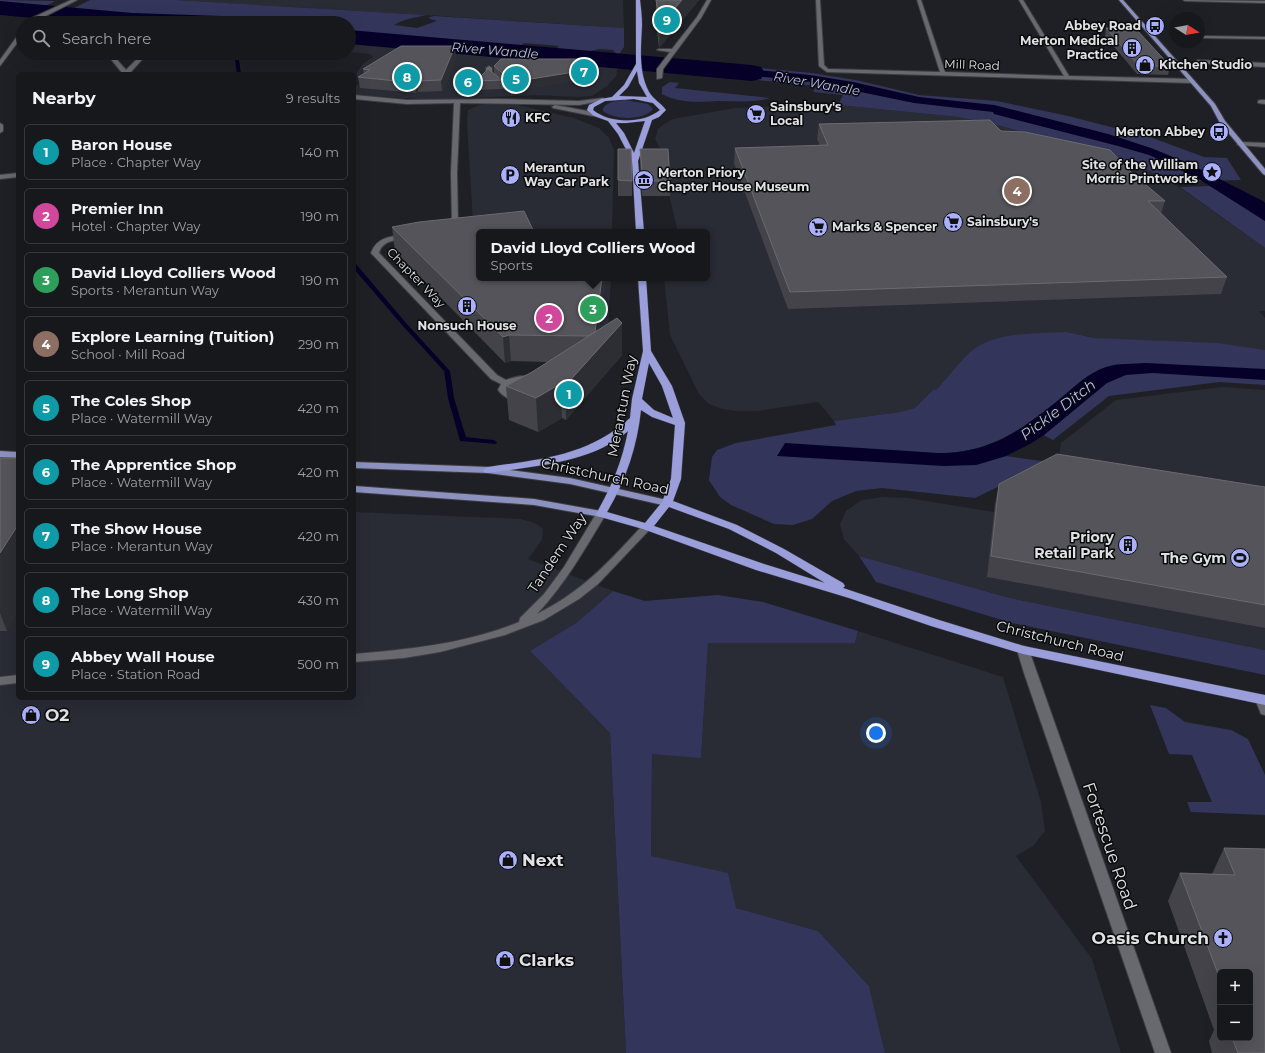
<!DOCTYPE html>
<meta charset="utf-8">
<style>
body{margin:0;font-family:Montserrat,sans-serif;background:#202125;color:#f1f3f6}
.controls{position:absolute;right:12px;bottom:12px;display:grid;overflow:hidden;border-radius:6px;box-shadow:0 4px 16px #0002}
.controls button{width:36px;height:36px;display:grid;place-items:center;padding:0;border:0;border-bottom:1px solid #36373b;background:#17181c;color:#f1f3f6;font:20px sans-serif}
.compass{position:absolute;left:1169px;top:12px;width:36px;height:36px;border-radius:50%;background:#17181c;box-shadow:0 4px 16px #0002;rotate:101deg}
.you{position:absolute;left:876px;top:733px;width:14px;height:14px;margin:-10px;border:3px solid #fff;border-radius:50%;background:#1a73e8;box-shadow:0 0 0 6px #1a73e833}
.badge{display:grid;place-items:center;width:26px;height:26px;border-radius:50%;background:#aab0fc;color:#fff;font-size:13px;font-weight:700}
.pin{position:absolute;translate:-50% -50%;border:2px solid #fff;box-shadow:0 1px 4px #0006}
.popup{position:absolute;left:476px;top:229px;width:234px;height:52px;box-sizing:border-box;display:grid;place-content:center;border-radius:6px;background:#17181c;filter:drop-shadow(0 1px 3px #0005);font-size:13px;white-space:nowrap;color:#9ea0a3}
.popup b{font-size:15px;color:#f1f3f6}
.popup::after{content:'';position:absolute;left:50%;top:100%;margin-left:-8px;border:8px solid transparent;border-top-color:#17181c}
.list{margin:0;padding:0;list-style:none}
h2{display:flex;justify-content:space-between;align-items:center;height:52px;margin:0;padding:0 16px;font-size:17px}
h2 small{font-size:13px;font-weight:400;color:#9ea0a3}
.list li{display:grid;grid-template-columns:26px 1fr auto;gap:12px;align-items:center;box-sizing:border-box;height:56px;margin:0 8px 8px;padding:0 8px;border:1px solid #36373b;border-radius:6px}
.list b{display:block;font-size:15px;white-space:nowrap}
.list p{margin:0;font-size:13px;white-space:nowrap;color:#9ea0a3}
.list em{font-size:13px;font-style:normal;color:#9ea0a3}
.icon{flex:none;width:22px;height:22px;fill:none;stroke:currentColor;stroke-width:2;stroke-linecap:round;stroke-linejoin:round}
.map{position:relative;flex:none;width:1265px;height:1053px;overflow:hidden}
.search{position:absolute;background:#17181c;box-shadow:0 4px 16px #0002;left:16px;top:16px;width:340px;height:44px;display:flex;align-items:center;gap:10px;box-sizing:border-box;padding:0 14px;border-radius:22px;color:#9ea0a3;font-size:15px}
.panel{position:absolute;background:#17181c;box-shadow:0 4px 16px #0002;left:16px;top:72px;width:340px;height:628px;border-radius:6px}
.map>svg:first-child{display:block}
</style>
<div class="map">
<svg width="1265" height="1053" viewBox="0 0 1265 1053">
<rect width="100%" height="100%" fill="#1f2025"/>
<path fill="#292b35" d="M 176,0 L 623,0 L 624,28 L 426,15 Z
M 349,41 L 614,61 L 618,67 L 616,76 L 607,86 L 592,96 L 577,97 L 535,95 L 433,100 L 357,95 L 354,93 L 354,88 L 361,82 L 357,78 L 357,72 L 363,64 L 373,57 L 370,54 L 349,52 Z
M 490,104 L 518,105 L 574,118 L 599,128 L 609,138 L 614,150 L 612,232 L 479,232 L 479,278 L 611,278 L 606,363 L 539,362 L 540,358 L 422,246 L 473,223 L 467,123 L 468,110 L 479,105 Z
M 838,105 L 958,117 L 993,124 L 1112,156 L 1142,167 L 1172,182 L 1265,248 L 1265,311 L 1259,311 L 1265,318 L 1265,350 L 1094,338 L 1067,332 L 974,349 L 936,390 L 934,389 L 915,408 L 900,412 L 834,421 L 818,402 L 757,411 L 736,411 L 722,409 L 709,404 L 699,394 L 670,335 L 664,278 L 707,278 L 707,232 L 678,232 L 670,199 L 668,164 L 655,139 L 658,129 L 664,124 L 673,119 L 735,108 L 776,107 L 837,111 Z
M 1222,387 L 1265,390 L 1265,650 L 1010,598 L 859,556 L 844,539 L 840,524 L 846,511 L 862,500 L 884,497 L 908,498 L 994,512 L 995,504 L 1058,463 L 1061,443 L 1116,400 Z
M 0,504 L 18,504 L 18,698 L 354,698 L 354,512 L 521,519 L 535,523 L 543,529 L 542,540 L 528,559 L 613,591 L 576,623 L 530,651 L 610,733 L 626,1053 L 0,1053 Z
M 858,631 L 1003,677 L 1041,802 L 1045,831 L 1033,846 L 1016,856 L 1092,959 L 1121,1053 L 885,1053 L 869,986 L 818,931 L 736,908 L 651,857 L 652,753 L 701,757 L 708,643 L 855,643 Z"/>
<path fill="#33355b" d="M 0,0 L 55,1 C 37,13 20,5 0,3 Z
M 90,0 L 176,0 L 426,15 C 412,19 408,17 394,25 L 417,28 L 437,21 L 428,18 L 434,16 L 624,28 L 624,47 L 618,56 L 613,50 L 599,49 L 581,53 L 554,51 L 559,46 L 524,43 L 518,48 L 349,32 L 349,23 L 266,23 L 72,9 Z
M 683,61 L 812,73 L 856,80 L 919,95 L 997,101 L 1068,116 L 1150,137 L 1204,157 L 1227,158 L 1241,180 L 1172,182 L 1142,167 L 1112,156 L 993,124 L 958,117 L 838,105 L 843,95 L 813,92 L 817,86 L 677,72 Z
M 670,82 L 679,83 L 675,88 L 770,98 C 754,103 737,101 720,101 C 700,102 681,104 662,94 L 662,87 Z
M 625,100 L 648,104 L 653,109 C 644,121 614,120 603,111 L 603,108 C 608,101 617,101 625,100 Z
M 1210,186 L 1265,221 L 1265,248 L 1180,187 Z
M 1067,332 L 1094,338 L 1217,343 L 1265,350 L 1265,385 L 1219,382 L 1109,396 L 1053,440 L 1026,426 C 994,443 976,453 938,453 L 976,465 L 1006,456 L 1049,462 L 975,498 L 882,488 L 856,491 L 832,501 L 812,519 L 793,525 L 774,524 L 731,505 L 720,497 L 709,480 L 712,457 L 717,450 L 736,443 L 836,425 L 834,421 L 900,412 L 915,408 L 934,389 L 936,390 C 947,379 963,357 974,349 C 1000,331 1037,334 1067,332 Z
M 859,556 L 1010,598 L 1265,650 L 1265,675 L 1012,623 L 876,582 Z
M 613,591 L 645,601 L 718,595 L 763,602 L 858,631 L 855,643 L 708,643 L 701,758 L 652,754 L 651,856 L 728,873 L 736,908 L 818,931 L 869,986 L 885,1053 L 626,1053 L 610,733 L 530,651 L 576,623 Z
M 1150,705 L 1166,708 L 1185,722 L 1231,730 L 1248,739 L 1265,775 L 1265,815 L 1191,812 L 1187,802 L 1212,802 L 1192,755 L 1169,754 Z"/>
<path fill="#060029" d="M 682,63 L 810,75 L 853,82 L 919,97 L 994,105 L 1108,134 L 1151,148 L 1190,164 L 1263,201 L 1265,203 L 1265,221 L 1202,181 L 1167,163 L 1149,155 L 1118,146 L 994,114 L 993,112 L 914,103 L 812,82 L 679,68 Z
M 1146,363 L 1265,369 L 1265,380 L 1152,373 L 1126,375 L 1107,383 L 1044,435 L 1030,444 L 1006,456 L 976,465 L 944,466 L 777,456 L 785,443 L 938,453 C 992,453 1021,430 1061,398 C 1075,386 1088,373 1106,367 C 1118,363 1133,364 1146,363 Z"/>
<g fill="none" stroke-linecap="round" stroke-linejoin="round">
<path fill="#060029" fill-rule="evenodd" d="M 234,53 L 238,53 L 241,74 L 237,74 Z
M 354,263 L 356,264 L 406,323 L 450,371 L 454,398 L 466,437 L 493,440 L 497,442 L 496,444 L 460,441 L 448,398 L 444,371 L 402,325 L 354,269 Z"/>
<path fill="#060029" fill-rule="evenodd" d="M 0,1 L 132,13 L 221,16 L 229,18 L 233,23 L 89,23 L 0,15 Z
M 349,30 L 752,65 L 761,67 L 765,73 L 761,79 L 752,81 L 349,44 Z"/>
<g stroke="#3d3d42" stroke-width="2">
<path id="pedestrian" d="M 489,66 L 492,68 L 492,74 L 511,89 L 511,91 L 507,91 L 487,75 L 486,68 Z
M 1260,100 L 1265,100 L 1265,104 L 1258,103 L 1258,101 Z"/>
</g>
<g stroke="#3d3d42" stroke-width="2">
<path id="minor" d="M 707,0 L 711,0 L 701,18 L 663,69 L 662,78 L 657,79 L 657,69 L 670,52 L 657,50 L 659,49 L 672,49 L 697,17 Z
M 816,0 L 820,0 L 824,65 L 828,69 L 940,72 L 917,0 L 921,0 L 945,72 L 1064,76 L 1019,0 L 1023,0 L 1069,76 L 1192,79 L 1195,81 L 1192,83 L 827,72 L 819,66 Z
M 1183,0 L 1265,1 L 1265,3 L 1185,1 Z
M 1205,36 L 1265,37 L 1265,39 L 1203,38 Z
M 106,53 L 111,53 L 126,70 L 143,53 L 148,53 L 129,74 L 123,74 Z
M 1198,60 L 1265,63 L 1265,67 L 1196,63 L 1196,61 Z
M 354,95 L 407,100 L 497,99 L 579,101 L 603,98 L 606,100 L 579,105 L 460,103 L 457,173 L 458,225 L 449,232 L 446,230 L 452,224 L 451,173 L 454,103 L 407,104 L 354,99 Z
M 555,105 L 593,112 L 596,114 L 593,116 L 553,108 L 552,107 Z
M 1240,142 L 1265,143 L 1265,147 L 1238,145 L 1237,144 Z
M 18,173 L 18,177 L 0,179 L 0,175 Z
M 406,235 L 408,236 L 408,238 C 396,241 383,239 379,253 L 497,375 L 506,380 C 519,375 535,373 545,384 L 546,391 C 534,405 509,405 498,390 L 501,384 L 491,379 L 371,253 C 377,237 391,236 406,235 ZM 519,381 L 530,381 L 537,385 L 538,390 C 527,396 516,399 506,390 L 509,385 Z
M 601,511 L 606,514 C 585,549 565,584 537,614 C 583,591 609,562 643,525 L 651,525 L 652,527 L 598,584 L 579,599 L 544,620 L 505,635 L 440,652 L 404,658 L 354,662 L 354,654 C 411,649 465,644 519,622 L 520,618 L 544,594 L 564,567 L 596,514 Z
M 1023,646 L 1027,647 L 1029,650 L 1171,1053 L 1155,1053 L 1024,673 L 1017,650 L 1019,647 Z
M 18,675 L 18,683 L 0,685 L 0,677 Z
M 1261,695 L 1265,696 L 1265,715 L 1261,714 L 1255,699 L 1257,696 Z"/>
</g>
<g stroke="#3d3d42" stroke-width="2">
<path id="tertiary" d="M 71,0 L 77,0 L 32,23 L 27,23 L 32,18 Z
M 21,31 L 23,31 L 23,35 L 0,66 L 0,60 Z
M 0,123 L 3,125 L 3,131 L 0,133 Z"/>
</g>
<g stroke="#3d3d42" stroke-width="2">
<path id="primary" d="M 1119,0 L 1123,0 L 1215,104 L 1225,121 L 1265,169 L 1265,175 L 1263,174 L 1220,123 L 1211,106 Z
M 0,451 L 18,452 L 18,458 L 0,457 Z
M 354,462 L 488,467 L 570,478 L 667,500 L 672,503 L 667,506 L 570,484 L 488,473 L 354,468 Z
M 354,486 L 534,499 L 601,511 L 606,514 L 601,517 L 534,505 L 354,492 Z"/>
</g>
<g stroke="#3d3d42" stroke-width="1">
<path id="trunk" d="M 636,0 L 640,0 C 641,8 642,17 642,25 C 641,48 638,71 649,92 C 654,100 661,103 666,110 L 659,117 L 652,120 L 638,161 L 644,232 L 636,232 L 632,161 L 618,134 L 608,121 L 594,116 L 587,110 L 589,105 L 601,99 L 612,97 L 624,85 L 636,64 ZM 637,71 L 639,83 L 647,97 L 619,96 L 628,87 ZM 634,99 L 653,103 L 660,110 C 643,124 610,124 593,110 L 594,107 L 605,101 ZM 645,121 L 634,153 L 624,133 L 616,123 L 626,123 Z
M 638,278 L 646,278 L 651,351 L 672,386 L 685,423 L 681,479 L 673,501 L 737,525 L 784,549 L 843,583 L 845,586 L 843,588 L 939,620 L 1024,646 L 1265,695 L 1265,705 L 1023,654 L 931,626 L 849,598 L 756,570 L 643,529 L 597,516 L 596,514 C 612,486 622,462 628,431 C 592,463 534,466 488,473 L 484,472 L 483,470 L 488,467 C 542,459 588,456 630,418 L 632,399 L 643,351 ZM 649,363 L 662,386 L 673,418 L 654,410 L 642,399 ZM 641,410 L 652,417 L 675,425 L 671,479 L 662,502 L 645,523 L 607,512 C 626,480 637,447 641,410 ZM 669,507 L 729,529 L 776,553 L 825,583 L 764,564 L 654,526 Z"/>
</g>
<use href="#pedestrian" fill="#68696f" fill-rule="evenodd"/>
<use href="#minor" fill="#68696f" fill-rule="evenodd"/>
<use href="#tertiary" fill="#68696f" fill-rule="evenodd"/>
<use href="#primary" fill="#8d91bf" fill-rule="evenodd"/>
<use href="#trunk" fill="#9a9eda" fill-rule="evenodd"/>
</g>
<path fill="#434349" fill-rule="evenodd" d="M 656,0 L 699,0 L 659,48 L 656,23 Z
M 1106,28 L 1170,66 L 1168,75 L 1137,74 L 1105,36 Z
M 456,56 L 442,91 L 418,92 L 416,93 L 360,88 L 358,77 L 364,74 L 363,69 Z
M 494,66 L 580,71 L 580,79 L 525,89 L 512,89 L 502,80 L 502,89 L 476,90 L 476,81 L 494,74 Z
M 819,124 L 1001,131 L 1132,173 L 1165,201 L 1161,214 L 1227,277 L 1221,294 L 788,309 L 734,163 L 735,148 L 820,146 L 817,139 Z
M 618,149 L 632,181 L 632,196 L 618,196 Z
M 640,149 L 670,181 L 670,196 L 642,196 L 640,164 Z
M 392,227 L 479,278 L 605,278 L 599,329 L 622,355 L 566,420 L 562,418 L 538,432 L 509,420 L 506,386 L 532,372 L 548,362 L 511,361 L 505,363 L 395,251 Z
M 0,458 L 7,631 L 0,631 Z
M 999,484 L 1265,487 L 1265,628 L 987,577 L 995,504 Z
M 1224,848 L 1265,849 L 1265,1053 L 1212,1053 L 1209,1041 L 1214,1030 L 1168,901 L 1180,873 L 1212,874 ZM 1220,972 L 1250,1038 L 1220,1038 Z"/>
<path fill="#2d2e33" d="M 682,0 L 699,0 L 659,48 L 660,25 Z
M 455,46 L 456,56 L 442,91 L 441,80 Z
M 580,71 L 580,79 L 525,89 L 525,80 Z
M 417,81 L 418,92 L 416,93 L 415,83 Z
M 602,278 L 605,278 L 596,351 L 622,323 L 622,355 L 566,420 L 565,386 L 594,336 Z
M 509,335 L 511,361 L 505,363 L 503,337 Z
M 560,384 L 562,418 L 538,432 L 536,398 Z
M 18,525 L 18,612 L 7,631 L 0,613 L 0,553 Z"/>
<path fill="#54545a" stroke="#6a6a6f" d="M 656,0 L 682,0 L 660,25 Z
M 1106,28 L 1136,29 L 1170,66 L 1139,66 Z
M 401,46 L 455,46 L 441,80 L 417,81 L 415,83 L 358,77 L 370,70 L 363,69 Z
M 501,59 L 579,59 L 580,71 L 525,80 L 512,81 L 494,66 Z
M 488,69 L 502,80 L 476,81 Z
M 990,120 L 1001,131 L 1025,132 L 1110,150 L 1132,173 L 1165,201 L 1148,201 L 1227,277 L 790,292 L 735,148 L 828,145 L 819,124 Z
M 618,149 L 631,149 L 632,181 L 618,180 Z
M 640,149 L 668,149 L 670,181 L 643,181 Z
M 524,211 L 534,232 L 479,232 L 479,278 L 602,278 L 595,332 L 588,336 L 509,335 L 503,337 L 392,227 L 419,222 Z
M 588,230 L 587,232 L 570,232 Z
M 617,318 L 622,323 L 565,386 L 560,384 L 536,398 L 506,386 L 532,372 Z
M 1057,454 L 1265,487 L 1265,605 L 991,556 L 999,484 Z
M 0,458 L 18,458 L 18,525 L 0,553 Z
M 1224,848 L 1265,849 L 1265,1053 L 1238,1053 L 1232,1038 L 1250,1038 L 1250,972 L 1220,972 L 1220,979 L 1180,873 L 1235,875 Z"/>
<defs>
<g id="bus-disc" transform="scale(1)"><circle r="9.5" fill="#aab0fc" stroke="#090a0c"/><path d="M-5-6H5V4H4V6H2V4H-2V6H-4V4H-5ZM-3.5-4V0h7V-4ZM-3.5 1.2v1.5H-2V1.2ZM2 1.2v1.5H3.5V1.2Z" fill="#111"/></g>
<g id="building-disc" transform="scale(1)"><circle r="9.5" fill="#aab0fc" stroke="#090a0c"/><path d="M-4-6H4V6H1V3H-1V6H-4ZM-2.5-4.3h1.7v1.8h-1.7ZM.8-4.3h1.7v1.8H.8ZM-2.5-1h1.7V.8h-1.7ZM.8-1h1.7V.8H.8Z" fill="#111"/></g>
<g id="shop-disc" transform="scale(1)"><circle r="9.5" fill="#aab0fc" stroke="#090a0c"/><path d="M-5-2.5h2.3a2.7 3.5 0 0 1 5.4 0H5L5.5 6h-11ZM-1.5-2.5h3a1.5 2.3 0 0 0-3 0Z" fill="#111"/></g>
<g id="supermarket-disc" transform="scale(1)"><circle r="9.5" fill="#aab0fc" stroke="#090a0c"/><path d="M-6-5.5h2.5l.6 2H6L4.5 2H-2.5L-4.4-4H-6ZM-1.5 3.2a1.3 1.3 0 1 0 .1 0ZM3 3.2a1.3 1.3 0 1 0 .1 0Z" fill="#111"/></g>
<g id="restaurant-disc" transform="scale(1)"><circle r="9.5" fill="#aab0fc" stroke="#090a0c"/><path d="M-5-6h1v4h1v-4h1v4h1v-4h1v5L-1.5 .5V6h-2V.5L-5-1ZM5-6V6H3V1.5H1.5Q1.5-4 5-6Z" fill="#111"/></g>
<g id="sight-disc" transform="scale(1)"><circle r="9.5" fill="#aab0fc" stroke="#090a0c"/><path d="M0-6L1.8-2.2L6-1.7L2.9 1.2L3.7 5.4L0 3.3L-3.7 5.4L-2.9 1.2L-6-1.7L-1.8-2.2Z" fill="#111"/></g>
<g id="parking-disc" transform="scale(1)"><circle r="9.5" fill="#aab0fc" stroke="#090a0c"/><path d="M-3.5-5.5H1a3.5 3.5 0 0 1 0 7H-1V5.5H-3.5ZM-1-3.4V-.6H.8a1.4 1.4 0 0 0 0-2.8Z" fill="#111"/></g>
<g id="museum-disc" transform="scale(1)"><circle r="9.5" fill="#aab0fc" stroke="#090a0c"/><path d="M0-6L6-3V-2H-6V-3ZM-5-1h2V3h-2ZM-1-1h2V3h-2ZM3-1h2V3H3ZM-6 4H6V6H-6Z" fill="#111"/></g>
<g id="stadium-disc" transform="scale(1)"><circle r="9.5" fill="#aab0fc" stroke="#090a0c"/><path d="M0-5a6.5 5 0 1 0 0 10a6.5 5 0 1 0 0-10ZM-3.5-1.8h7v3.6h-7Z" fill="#111"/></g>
<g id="church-disc" transform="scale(1)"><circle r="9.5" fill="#aab0fc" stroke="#090a0c"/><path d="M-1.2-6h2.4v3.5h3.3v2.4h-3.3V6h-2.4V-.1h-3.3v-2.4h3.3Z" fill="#111"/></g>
</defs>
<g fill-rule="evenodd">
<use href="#bus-disc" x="1155" y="26"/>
<use href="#building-disc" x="1132" y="48"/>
<use href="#shop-disc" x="1145" y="65"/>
<use href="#supermarket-disc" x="756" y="114"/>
<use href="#restaurant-disc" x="511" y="118"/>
<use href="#bus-disc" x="1219" y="132"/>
<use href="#sight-disc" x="1212" y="172"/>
<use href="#parking-disc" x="510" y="175"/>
<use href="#museum-disc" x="644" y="180"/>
<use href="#supermarket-disc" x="953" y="222"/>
<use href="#supermarket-disc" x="818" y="227"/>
<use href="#building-disc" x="467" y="306"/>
<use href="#building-disc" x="1128" y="545"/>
<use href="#stadium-disc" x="1240" y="558"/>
<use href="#shop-disc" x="31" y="715"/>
<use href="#shop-disc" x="508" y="860"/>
<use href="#church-disc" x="1223" y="938"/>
<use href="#shop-disc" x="505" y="960"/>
</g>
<g text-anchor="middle" stroke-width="3" stroke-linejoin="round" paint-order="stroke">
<g font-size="12" font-weight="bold" fill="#e2e2e5" stroke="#090a0c" text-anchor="start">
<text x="1141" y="30" text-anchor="end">Abbey Road</text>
<text x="1118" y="45" text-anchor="end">Merton Medical<tspan x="1118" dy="14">Practice</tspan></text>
<text x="1159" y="69">Kitchen Studio</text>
<text x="770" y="111">Sainsbury's<tspan x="770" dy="14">Local</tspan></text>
<text x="525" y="122">KFC</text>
<text x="1205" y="136" text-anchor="end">Merton Abbey</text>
<text x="1198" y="169" text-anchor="end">Site of the William<tspan x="1198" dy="14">Morris Printworks</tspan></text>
<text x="524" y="172">Merantun<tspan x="524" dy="14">Way Car Park</tspan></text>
<text x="658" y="177">Merton Priory<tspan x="658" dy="14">Chapter House Museum</tspan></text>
<text x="967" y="226">Sainsbury's</text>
<text x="832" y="231">Marks &amp; Spencer</text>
<text x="467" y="330" text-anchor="middle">Nonsuch House</text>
</g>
<g font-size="12" fill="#e2e2e5" stroke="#090a0c">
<text transform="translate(972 65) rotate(2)" y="4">Mill Road</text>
<text transform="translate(416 278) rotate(46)" y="4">Chapter Way</text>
</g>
<g font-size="13" font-style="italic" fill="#b6bbf5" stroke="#090a0c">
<text transform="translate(495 50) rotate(5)" y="5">River Wandle</text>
<text transform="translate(817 83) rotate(10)" y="5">River Wandle</text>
</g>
<g font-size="14" fill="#e2e2e5" stroke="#090a0c">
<text transform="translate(622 406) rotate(-79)" y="5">Merantun Way</text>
<text transform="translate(605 476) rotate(12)" y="5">Christchurch Road</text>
<text transform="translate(557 553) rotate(-56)" y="5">Tandem Way</text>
<text transform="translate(1060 641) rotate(14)" y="5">Christchurch Road</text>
</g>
<g font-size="14" font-weight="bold" fill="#e2e2e5" stroke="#090a0c" text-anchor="end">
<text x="1114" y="542">Priory<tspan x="1114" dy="16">Retail Park</tspan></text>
<text x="1226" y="563">The Gym</text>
</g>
<g font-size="15" font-style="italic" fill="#b6bbf5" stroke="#090a0c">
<text transform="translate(1058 410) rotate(-37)" y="5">Pickle Ditch</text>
</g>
<g font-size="17" font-weight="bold" fill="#e2e2e5" stroke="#090a0c" text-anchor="start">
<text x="45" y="721">O2</text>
<text x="522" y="866">Next</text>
<text x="1209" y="944" text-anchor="end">Oasis Church</text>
<text x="519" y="966">Clarks</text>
</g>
<g font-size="17" fill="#e2e2e5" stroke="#090a0c">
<text transform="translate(1110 846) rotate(71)" y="6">Fortescue Road</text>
</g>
</g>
</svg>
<div class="controls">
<button>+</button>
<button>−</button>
</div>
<svg class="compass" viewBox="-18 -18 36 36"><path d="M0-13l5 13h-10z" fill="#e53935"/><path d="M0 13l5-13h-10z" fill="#9ea0a3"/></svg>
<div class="you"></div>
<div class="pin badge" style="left:569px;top:394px;background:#0f9aa8">1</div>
<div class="pin badge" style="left:549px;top:318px;background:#d1479c">2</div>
<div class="pin badge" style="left:593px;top:309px;background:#2e9e5b">3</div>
<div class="popup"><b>David Lloyd Colliers Wood</b>Sports</div>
<div class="pin badge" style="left:1017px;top:191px;background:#8d6e63">4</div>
<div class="pin badge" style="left:516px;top:79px;background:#0f9aa8">5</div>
<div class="pin badge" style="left:468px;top:82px;background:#0f9aa8">6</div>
<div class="pin badge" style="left:584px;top:72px;background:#0f9aa8">7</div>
<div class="pin badge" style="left:407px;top:77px;background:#0f9aa8">8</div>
<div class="pin badge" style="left:667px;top:20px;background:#0f9aa8">9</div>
<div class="search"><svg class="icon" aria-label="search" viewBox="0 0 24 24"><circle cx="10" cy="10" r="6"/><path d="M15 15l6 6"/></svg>Search here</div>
<section class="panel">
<h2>Nearby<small>9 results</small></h2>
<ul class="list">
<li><span class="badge" style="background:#0f9aa8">1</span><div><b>Baron House</b><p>Place · Chapter Way</p></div><em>140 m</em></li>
<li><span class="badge" style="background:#d1479c">2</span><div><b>Premier Inn</b><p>Hotel · Chapter Way</p></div><em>190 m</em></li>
<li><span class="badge" style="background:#2e9e5b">3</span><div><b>David Lloyd Colliers Wood</b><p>Sports · Merantun Way</p></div><em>190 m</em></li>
<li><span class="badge" style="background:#8d6e63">4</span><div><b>Explore Learning (Tuition)</b><p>School · Mill Road</p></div><em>290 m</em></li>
<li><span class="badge" style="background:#0f9aa8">5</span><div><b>The Coles Shop</b><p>Place · Watermill Way</p></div><em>420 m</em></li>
<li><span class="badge" style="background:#0f9aa8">6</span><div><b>The Apprentice Shop</b><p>Place · Watermill Way</p></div><em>420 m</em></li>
<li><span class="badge" style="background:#0f9aa8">7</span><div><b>The Show House</b><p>Place · Merantun Way</p></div><em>420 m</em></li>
<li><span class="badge" style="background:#0f9aa8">8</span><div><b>The Long Shop</b><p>Place · Watermill Way</p></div><em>430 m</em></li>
<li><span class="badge" style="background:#0f9aa8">9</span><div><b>Abbey Wall House</b><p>Place · Station Road</p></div><em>500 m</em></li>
</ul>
</section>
</div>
